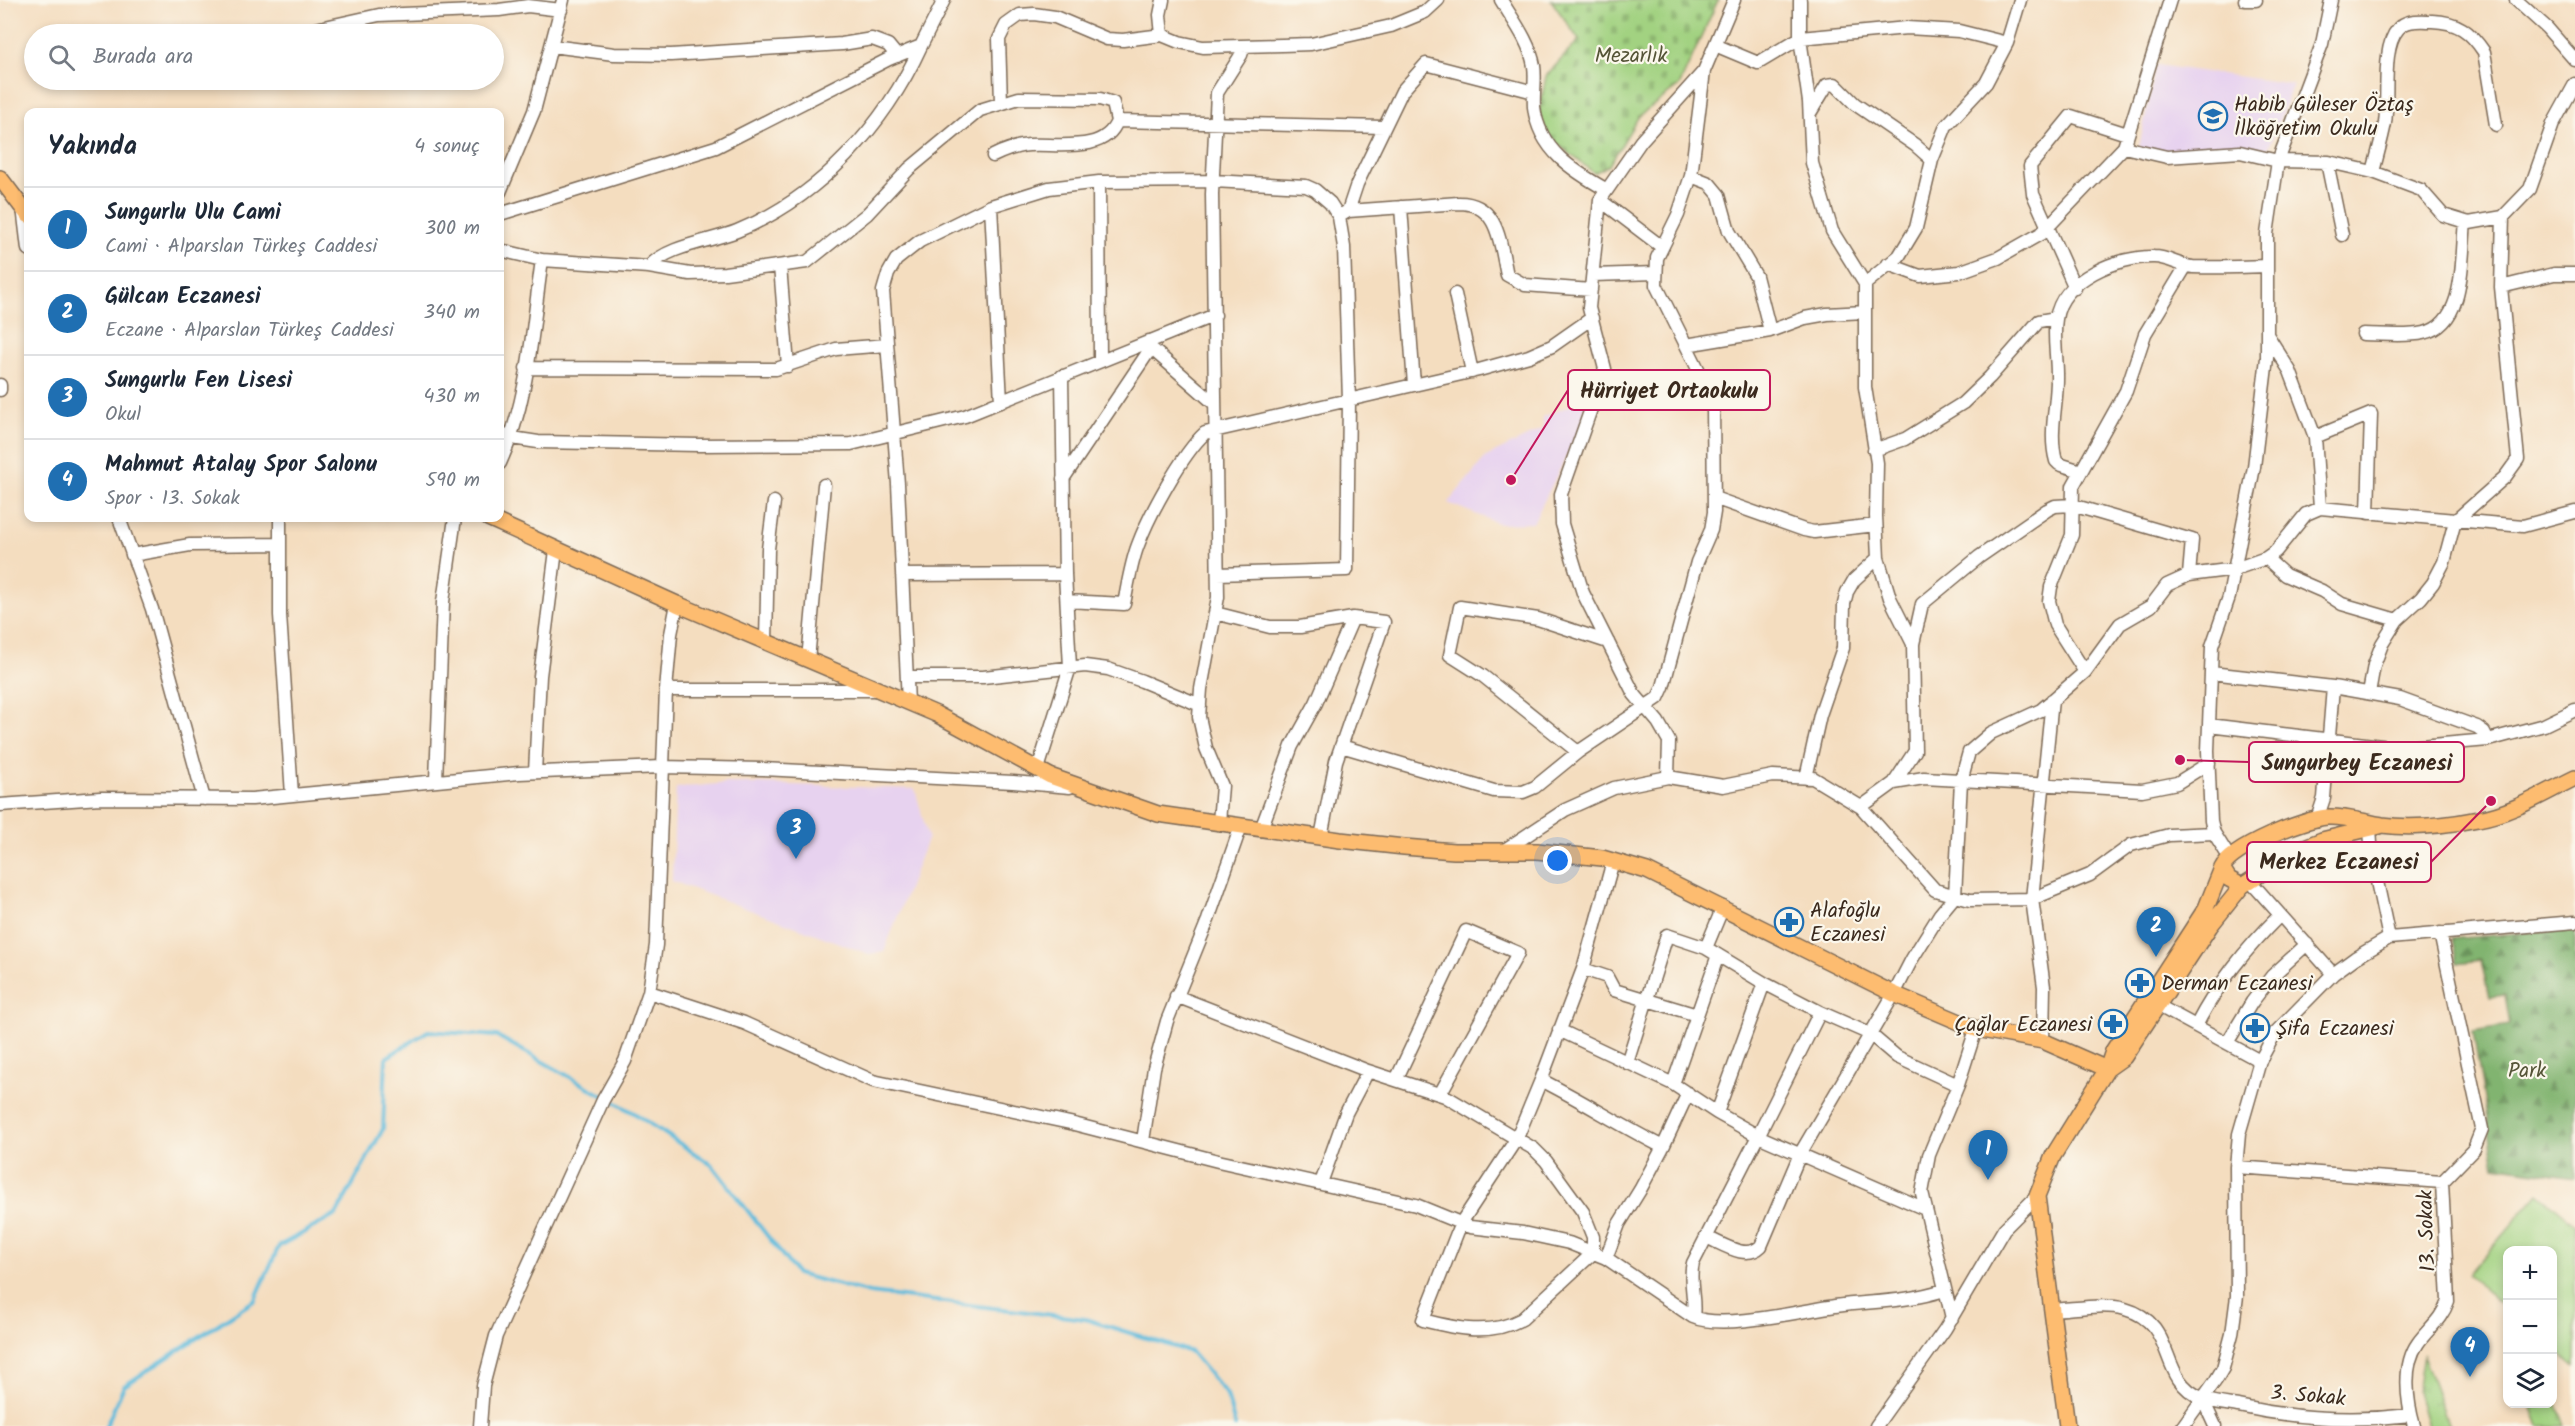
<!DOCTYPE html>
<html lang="tr">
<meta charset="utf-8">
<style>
body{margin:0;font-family:Kalam,sans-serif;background:#f2f2f3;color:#1f2937}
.controls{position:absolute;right:18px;bottom:18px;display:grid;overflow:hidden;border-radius:12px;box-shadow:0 3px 9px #0003}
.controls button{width:54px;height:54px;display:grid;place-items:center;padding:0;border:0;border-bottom:2px solid #e0e1e3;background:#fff;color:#1f2937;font:30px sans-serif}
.you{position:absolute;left:1558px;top:861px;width:21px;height:21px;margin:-15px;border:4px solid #fff;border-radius:50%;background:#1a73e8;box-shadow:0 0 0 9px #1a73e833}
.badge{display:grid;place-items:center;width:39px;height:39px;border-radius:50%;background:#1f6fb2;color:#fff;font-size:20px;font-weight:700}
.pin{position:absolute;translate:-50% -50px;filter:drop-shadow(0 2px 3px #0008)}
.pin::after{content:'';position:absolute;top:32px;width:21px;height:18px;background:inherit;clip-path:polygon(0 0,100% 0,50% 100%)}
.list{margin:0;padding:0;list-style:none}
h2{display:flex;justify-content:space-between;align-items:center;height:78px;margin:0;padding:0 24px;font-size:26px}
h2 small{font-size:20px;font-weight:400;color:#747a83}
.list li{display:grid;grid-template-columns:39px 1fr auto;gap:18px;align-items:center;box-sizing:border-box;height:84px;padding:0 24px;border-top:2px solid #e0e1e3}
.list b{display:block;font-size:22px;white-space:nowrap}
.list p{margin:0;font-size:20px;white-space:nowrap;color:#747a83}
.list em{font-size:20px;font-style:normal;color:#747a83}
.icon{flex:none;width:33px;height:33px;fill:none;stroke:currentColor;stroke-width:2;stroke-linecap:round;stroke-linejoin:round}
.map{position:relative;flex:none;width:2575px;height:1426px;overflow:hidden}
.search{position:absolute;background:#fff;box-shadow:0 3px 9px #0003;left:24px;top:24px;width:480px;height:66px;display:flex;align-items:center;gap:15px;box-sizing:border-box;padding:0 21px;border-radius:33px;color:#747a83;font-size:22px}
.panel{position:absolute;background:#fff;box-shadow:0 3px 9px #0003;left:24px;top:108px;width:480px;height:414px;border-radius:12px}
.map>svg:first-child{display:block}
</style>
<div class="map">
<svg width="2575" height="1426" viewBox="0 0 2575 1426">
<defs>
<pattern id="grass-tufts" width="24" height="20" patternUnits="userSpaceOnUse" patternTransform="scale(1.5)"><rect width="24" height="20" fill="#a2d281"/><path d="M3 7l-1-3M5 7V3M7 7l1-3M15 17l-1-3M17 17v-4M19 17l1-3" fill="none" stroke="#8cb46f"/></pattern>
<pattern id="forest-firs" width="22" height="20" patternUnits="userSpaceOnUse" patternTransform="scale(1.5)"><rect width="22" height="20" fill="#81b46f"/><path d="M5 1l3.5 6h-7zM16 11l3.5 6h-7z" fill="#6b935b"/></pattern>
<pattern id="cemetery-stones" width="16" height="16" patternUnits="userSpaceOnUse" patternTransform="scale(1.5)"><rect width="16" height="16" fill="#a2d281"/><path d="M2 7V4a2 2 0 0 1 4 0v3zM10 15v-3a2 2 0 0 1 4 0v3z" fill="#8cb46f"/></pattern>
</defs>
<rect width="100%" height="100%" fill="#fbf7ec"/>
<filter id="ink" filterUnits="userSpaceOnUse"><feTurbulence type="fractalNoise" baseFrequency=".0167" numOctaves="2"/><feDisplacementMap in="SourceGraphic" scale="12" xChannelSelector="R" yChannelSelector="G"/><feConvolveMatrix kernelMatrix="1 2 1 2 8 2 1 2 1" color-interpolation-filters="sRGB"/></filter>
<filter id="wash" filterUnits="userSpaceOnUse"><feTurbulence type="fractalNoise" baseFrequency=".008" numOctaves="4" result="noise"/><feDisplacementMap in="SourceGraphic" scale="24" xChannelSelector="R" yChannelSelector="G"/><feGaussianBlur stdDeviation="1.35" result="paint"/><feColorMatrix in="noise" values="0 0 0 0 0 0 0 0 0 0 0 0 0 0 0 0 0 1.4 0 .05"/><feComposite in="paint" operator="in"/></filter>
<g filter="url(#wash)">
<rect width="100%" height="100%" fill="#f4ddbf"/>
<path fill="#e7d2ef" d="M 2156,65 L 2293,84 L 2268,150 L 2229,147 L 2138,153 Z
M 1590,397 L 1588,413 L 1533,523 L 1500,524 L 1448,503 L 1486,457 L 1543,429 L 1543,417 Z
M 728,783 L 915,789 L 928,837 L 884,952 L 869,954 L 672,881 L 676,788 Z"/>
<path fill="url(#grass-tufts)" stroke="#6e7e50" stroke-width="1.5" d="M 2423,1355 L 2449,1426 L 2427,1426 L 2417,1392 Z
M 2555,1399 L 2565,1426 L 2539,1426 L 2532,1408 L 2552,1404 Z"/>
<path fill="url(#forest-firs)" stroke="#5e6f46" stroke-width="1.5" d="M 2575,928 L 2575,1178 L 2495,1166 L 2473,1031 L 2510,1025 L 2505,995 L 2489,997 L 2481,960 L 2457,963 L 2452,939 Z"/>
<path fill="url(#cemetery-stones)" stroke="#6e7e50" stroke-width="1.5" d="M 1551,0 L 1718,0 L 1679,86 L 1639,116 L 1609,165 L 1594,173 L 1549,137 L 1539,113 L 1546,76 L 1579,40 Z"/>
<path fill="#a2d281" stroke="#6e7e50" stroke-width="1.5" d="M 2539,1193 L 2575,1224 L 2575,1366 L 2553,1347 L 2552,1250 L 2508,1250 L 2507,1309 L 2468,1275 Z"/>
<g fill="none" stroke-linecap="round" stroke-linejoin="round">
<path stroke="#5ebbdc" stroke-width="4" d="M 106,1426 L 124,1386 L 255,1300 L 279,1246 L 336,1215 L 383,1129 L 386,1058 L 428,1031 L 497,1036 L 634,1113 L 712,1165 L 797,1274 L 870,1293 L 1085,1319 L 1191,1352 L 1227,1395 L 1235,1426"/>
</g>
</g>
<g filter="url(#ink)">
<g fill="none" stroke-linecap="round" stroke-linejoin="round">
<g stroke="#7c6956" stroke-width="15">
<path id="minor" d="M 1501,0 C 1513,20 1530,42 1534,66 C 1536,79 1533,93 1534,107 C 1539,150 1573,171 1607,190
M 1800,0 L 1800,38 L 1809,102 L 1812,163 L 1832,231 L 1865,284 L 1865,387 L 1877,463 L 1876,516 L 1878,558 L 1890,598 L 1913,644
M 2245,0 L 2256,0
M 2516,0 L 2547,28 L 2575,60
M 293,34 L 379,15 L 499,10 L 528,6 L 561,10
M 1162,35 L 1160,15 L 1163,0
M 1715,45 L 1758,63 L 1800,38 L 1907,28 L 1959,31 L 2007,43
M 552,46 L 614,54 L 671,55 L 842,44 L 872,39 L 888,45 L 897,56
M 1001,102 L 999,39 L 1006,25 L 1020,15 L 1034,14 L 1055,17 L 1107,39 L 1123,40 L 1162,35 L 1179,42 L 1203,47 L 1282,45 L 1311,44 L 1391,26 L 1425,12 L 1438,0
M 1810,113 L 1827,85 L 1835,84 L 1855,104 L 1915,145 L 1932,160
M 1117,121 L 1384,127
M 2124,147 L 2167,157 L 2240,152 L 2278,161 L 2329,162 L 2373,172 L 2421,190 L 2443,215 L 2469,223 L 2503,217 L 2530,189 L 2553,124 L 2575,84
M 2327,162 L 2342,235
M 2373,172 C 2377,156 2382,139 2385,123 C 2389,97 2381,48 2398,29 C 2406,19 2420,21 2432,21 C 2458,22 2470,31 2484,52 L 2496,125
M 1691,176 L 1709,183 L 1719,195 L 1729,231 L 1756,276 L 1770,331
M 1099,182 L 1100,361
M 500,192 L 534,111 L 563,0
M 1600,200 L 1662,247
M 991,206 L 1001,402
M 23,207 L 28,249
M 1401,207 L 1414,385
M 1348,211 L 1459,203 C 1499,203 1500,244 1507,275 L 1525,285 L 1591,290
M 500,214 L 716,147 L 889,59 L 921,46 L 944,0
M 1343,214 L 1348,211 L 1357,184 L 1402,91 L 1426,64 L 1534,92
M 500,250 L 542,260 L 649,267 L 690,274 L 725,273 L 807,262 L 867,214 L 909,169 L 980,110 L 1019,98 L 1100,99 L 1113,103 L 1117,121 C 1105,154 1056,143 1029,145 C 1016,146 1005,150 993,156
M 1888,264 L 1920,276 L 1959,272 L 1998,258 L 2042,233 L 2124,147 L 2170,0
M 780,266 L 788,366
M 649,267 C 666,246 712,241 737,231 C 819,198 885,125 921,46
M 1593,275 L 1656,273
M 1865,284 L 1899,256 L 1916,228 L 1932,160 L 1946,126 L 1986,83 L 2007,43 L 2020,0
M 2501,287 L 2554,274 L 2575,274
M 2075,288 L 2033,194 L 2030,166 L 2071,116 L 2127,134
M 1455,294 L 1472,372
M 2363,334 C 2382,334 2405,337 2424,333 C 2467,323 2461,256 2465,222
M 2268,336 L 2290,371 L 2315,437 L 2320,508
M 1686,345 L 1770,331 L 1805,318 L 1827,314 L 1865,312
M 1151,348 L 1215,404
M 526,368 L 776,369 L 836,349 L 887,345
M 0,385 L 0,390
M 500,432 L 512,438 L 538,442 L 699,445 L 851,444 L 965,416 L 1215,315
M 2315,437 L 2371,414 L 2368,513
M 1874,450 L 1905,439 L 1963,403 L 1990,377 L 2039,321 L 2056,318
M 500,463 C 529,401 532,328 542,260
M 2081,471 L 2059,464 L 2056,461 C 2048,432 2058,403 2057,374 C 2057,356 2053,336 2056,319 C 2061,279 2119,256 2154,257 C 2168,257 2179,266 2193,267 C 2218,268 2243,267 2267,266
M 1063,479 L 1151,348 L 1149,341
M 1714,498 L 1804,530 L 1814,532 L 1876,525
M 119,518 L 152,609 L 204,799
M 280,518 L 280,615 L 292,795
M 132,555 L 190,545 L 280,544
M 2266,558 L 2285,575 L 2322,591 L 2342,604 L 2397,620
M 902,575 L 1065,574
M 1067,601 L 1124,604 C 1128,584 1131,563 1138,545 C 1149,515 1182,454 1205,433 L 1479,370 L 1529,356 L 1552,346 L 1592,318
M 1215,613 L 1270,627 L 1300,627 L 1353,618 L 1384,622 L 1336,761 L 1321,837
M 766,642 L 768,549 L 774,502
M 808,660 L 824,485
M 2085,672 L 2055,625 L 2049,601 L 2051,587 L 2072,535 L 2073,486 L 2126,391 L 2145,334 L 2186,266
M 2211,673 L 2333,687 L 2400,699 L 2477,727 L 2484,732 L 2488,740
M 907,677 L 983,677 L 1085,666 L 1108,669 L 1142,681 L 1200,705
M 666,690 L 878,690
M 2369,693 L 2374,665 L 2382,644 L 2397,620 L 2421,598 L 2433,583 L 2444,562 L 2455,521 L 2505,477 L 2518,459 L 2501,287 L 2503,217
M 908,703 L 898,484 L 883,291 L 888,274 L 896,260 L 920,241 L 991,206 L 1049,188 L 1099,182 L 1213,181 L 1306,186 L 1315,190 L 1330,203 L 1339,217 L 1344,247 L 1349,400 L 1347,570 L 1218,574
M 2209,725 L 2398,748 L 2488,740 L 2544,725 L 2575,710
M 1341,746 L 1494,791 L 1523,792 L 1535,787 L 1578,752 L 1658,698 L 1663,687 L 1697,562 L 1711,530 L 1714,512 L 1713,406 L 1705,383 L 1656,285 L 1657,258 L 1678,215 L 1691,176 L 1704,71
M 1578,752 L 1483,676 L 1450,655 L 1460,607 L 1538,619 L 1608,642
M 1038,769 L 1070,667 L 1065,574 L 1062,376
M 535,772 L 540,676 L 556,550
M 1668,777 L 1669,741 L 1658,722 L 1634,694 L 1583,593 L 1562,524 L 1561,494 L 1605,369 L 1589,308 L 1600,200 L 1641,141 L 1704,71 L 1734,0
M 1806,778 L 1820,715 L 1843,648 L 1844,604 L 1847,592 L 1854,580 L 1878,558
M 436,780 L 443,602 L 455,518
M 1894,783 L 1915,751 L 1913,644 L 1922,604 L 1979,557 L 2047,510 L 2055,506 L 2072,505 L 2192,540 L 2189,575
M 0,805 L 100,798 L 252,799 L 519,773 L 661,767 L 763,769 L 1013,782 L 1070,787
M 1861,807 L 1894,783 L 1924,778 L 2142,790 L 2177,783 L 2209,763
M 2317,819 L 2324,798 L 2333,687
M 1219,822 L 1222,786 L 1206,748 L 1199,717 L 1201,689 L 1218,597 L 1212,194 L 1217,93 L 1241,55 L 1244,46
M 1261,829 L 1292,746 L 1316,703 L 1353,618
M 2370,829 L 2372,858 L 2389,938
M 1503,851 L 1565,810 L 1614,788 L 1668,777 L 1723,786 L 1773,776 L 1813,778 L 1861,807 L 1935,890 L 1970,900 L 2032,899 L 2090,875 L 2131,845 L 2169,835 L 2214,833
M 2229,857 L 2214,833 L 2211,821 L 2208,751 L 2212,646 L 2229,597 L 2254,467 L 2267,358 L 2267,234 L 2278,161 L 2322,44 L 2331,0
M 2250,881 L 2333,974
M 1706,948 L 1723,907
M 1583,969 L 1607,977 L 1614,990 L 1697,1015
M 649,992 L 744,1023 L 873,1081 L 1070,1123 L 1218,1161 L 1416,1205 L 1470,1227 L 1523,1233 L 1569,1243 L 1606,1258 L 1693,1317 C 1722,1330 1801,1311 1835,1306 C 1873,1301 1907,1302 1944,1290
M 1176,996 L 1368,1071
M 2157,1005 L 2260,1061
M 1820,1012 L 1758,1136 L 1925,1209
M 2196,1026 C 2218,983 2246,949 2280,915
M 1559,1030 L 1673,1084 L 1717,1113
M 2043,1041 L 2044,987 L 2032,899 L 2052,700
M 2227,1043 L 2252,1002 L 2272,976 L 2307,944
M 1627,1063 L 1667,935 L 1706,948 L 1764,983 L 1820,1012 L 1870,1034 L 1897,1057 L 1958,1085
M 1396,1080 L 1466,931 L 1518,953 L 1440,1094
M 1541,1080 C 1583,1101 1621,1126 1663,1147 L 1688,1093
M 1673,1084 L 1718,955
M 1143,1141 L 1154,1068 L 1167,1021 L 1208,920 L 1241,826
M 2236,1167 L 2442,1182
M 1321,1183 L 1346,1113 L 1368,1071 L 1445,1096 L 1534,1149 L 1546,1161 L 1583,1212 L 1593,1237 L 1593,1253 L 1522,1319 C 1490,1336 1457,1329 1423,1320 L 1461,1223 L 1517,1138 L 1541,1080 L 1583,969 L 1613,861
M 1706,1237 C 1723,1244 1746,1261 1761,1246 L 1800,1154 L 1894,994 L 1912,959 L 1940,914 L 1955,896 L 1961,781 L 1969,752 L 1991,733 L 2041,710 L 2085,672 L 2120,624 L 2151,606 L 2167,585 L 2189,575 L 2235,569 L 2266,558 L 2276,551 L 2306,514 L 2320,508 L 2523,526 L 2575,512
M 1606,1258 L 1619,1224 L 1640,1190 L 1663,1147
M 2052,1310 C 2075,1309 2103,1303 2125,1309 C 2179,1324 2156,1379 2202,1398 C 2213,1403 2227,1404 2238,1406 C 2296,1419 2352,1422 2411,1415
M 1693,1317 C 1696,1299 1688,1281 1693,1263 L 1758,1136 L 1717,1113 L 1764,983
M 1952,1318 L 1922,1193 L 1929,1155 L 1958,1085 L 1976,1029
M 2202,1398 L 2215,1426
M 480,1426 L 483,1386 L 496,1336 L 603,1100 L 625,1061 L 649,992 L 656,945 L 666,690 L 671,634 L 677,604
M 1876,1426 L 1945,1329 L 2004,1229 L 2037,1196
M 2183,1426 L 2216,1380 L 2223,1368 L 2232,1334 L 2237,1296 L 2236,1167 L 2239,1134 L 2260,1061 L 2275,1033 L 2333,974 L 2355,958 L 2389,938 L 2575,922
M 2414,1426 C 2407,1402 2402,1365 2418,1343 C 2429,1328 2442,1319 2448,1301 L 2442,1182 L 2474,1149 L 2482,1129 L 2440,933"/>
</g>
<g stroke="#7c6956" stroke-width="18">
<path id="major" d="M 0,178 L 28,215
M 488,518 L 677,604 L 936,714 L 1050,776 L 1158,814 L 1340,840 L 1404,847 L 1454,851 L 1537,851 L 1602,858 L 1647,871 L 1894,994 L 1976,1029 L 2043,1041 L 2107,1069
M 2242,886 L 2229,879 L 2222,868 C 2232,847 2304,819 2327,817 C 2346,816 2364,822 2382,825 C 2413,829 2448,825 2478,819 C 2513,813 2544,793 2575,778
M 2107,1069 L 2124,1057 L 2210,926 L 2242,886 L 2297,850 L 2322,840 L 2380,826
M 2067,1426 L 2037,1196 L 2053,1156 L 2107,1069 L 2113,1051 L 2206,908 L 2222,868"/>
</g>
<use href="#minor" stroke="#fff" stroke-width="12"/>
<use href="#major" stroke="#fdbc70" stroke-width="15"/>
</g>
</g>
<defs>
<g id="school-ring" transform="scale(1.5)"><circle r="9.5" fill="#fbf7ec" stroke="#1f6fb2" stroke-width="1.5"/><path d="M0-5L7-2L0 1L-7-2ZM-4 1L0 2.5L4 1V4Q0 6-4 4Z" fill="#1f6fb2"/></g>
<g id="pharmacy-ring" transform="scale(1.5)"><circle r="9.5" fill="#fbf7ec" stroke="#1f6fb2" stroke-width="1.5"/><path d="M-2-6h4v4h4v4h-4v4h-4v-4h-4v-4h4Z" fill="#1f6fb2"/></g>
</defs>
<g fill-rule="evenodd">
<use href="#school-ring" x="2213" y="116"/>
<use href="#pharmacy-ring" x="1789" y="922"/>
<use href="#pharmacy-ring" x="2140" y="983"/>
<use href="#pharmacy-ring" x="2113" y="1024"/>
<use href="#pharmacy-ring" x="2255" y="1028"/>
</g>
<g text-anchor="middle" stroke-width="4.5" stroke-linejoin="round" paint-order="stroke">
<g font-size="21" fill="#555437" stroke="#fbf7ec">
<text x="1631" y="62">Mezarlık</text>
<text x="2527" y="1077">Park</text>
</g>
<g font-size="21" fill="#3b2a1e" stroke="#fbf7ec" text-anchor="start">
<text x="2234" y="111">Habib Güleser Öztaş<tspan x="2234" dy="24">İlköğretim Okulu</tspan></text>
<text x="1810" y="917">Alafoğlu<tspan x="1810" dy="24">Eczanesi</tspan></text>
<text x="2161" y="990">Derman Eczanesi</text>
<text x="2092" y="1031" text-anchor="end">Çağlar Eczanesi</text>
<text x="2276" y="1035">Şifa Eczanesi</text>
</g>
<g font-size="21" fill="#3b2a1e" stroke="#fbf7ec">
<text transform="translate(2426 1231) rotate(-92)" y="7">13. Sokak</text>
<text transform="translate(2308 1395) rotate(5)" y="7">3. Sokak</text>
</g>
</g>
<path fill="none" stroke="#c2185b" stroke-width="2" d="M1511 480L1568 390M2180 760L2249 762M2491 801L2431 862"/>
<g fill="#c2185b" stroke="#fbf7ec" stroke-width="2">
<circle cx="1511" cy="480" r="6"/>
<circle cx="2180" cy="760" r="6"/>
<circle cx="2491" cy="801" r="6"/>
</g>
<g fill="#fbf7ec" stroke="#c2185b" stroke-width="2">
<rect x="1568" y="370" width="202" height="40" rx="6"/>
<rect x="2249" y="742" width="215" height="40" rx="6"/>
<rect x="2247" y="842" width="184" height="40" rx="6"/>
</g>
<g font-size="22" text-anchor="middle" font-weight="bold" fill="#3b2a1e">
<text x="1669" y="398">Hürriyet Ortaokulu</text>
<text x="2357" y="770">Sungurbey Eczanesi</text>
<text x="2339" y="869">Merkez Eczanesi</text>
</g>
</svg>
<div class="controls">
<button>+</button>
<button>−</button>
<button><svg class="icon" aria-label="layers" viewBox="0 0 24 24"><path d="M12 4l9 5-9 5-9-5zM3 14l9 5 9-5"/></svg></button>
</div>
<div class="you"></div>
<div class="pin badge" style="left:1988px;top:1180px">1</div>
<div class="pin badge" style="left:2156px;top:957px">2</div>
<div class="pin badge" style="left:796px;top:859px">3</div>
<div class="pin badge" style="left:2470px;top:1377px">4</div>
<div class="search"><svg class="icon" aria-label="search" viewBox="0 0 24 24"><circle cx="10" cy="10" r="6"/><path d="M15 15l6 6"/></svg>Burada ara</div>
<section class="panel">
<h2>Yakında<small>4 sonuç</small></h2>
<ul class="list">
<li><span class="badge">1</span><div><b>Sungurlu Ulu Cami</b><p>Cami · Alparslan Türkeş Caddesi</p></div><em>300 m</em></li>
<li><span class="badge">2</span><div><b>Gülcan Eczanesi</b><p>Eczane · Alparslan Türkeş Caddesi</p></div><em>340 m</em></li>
<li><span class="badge">3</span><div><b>Sungurlu Fen Lisesi</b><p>Okul</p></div><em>430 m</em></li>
<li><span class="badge">4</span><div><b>Mahmut Atalay Spor Salonu</b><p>Spor · 13. Sokak</p></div><em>590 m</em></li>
</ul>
</section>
</div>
